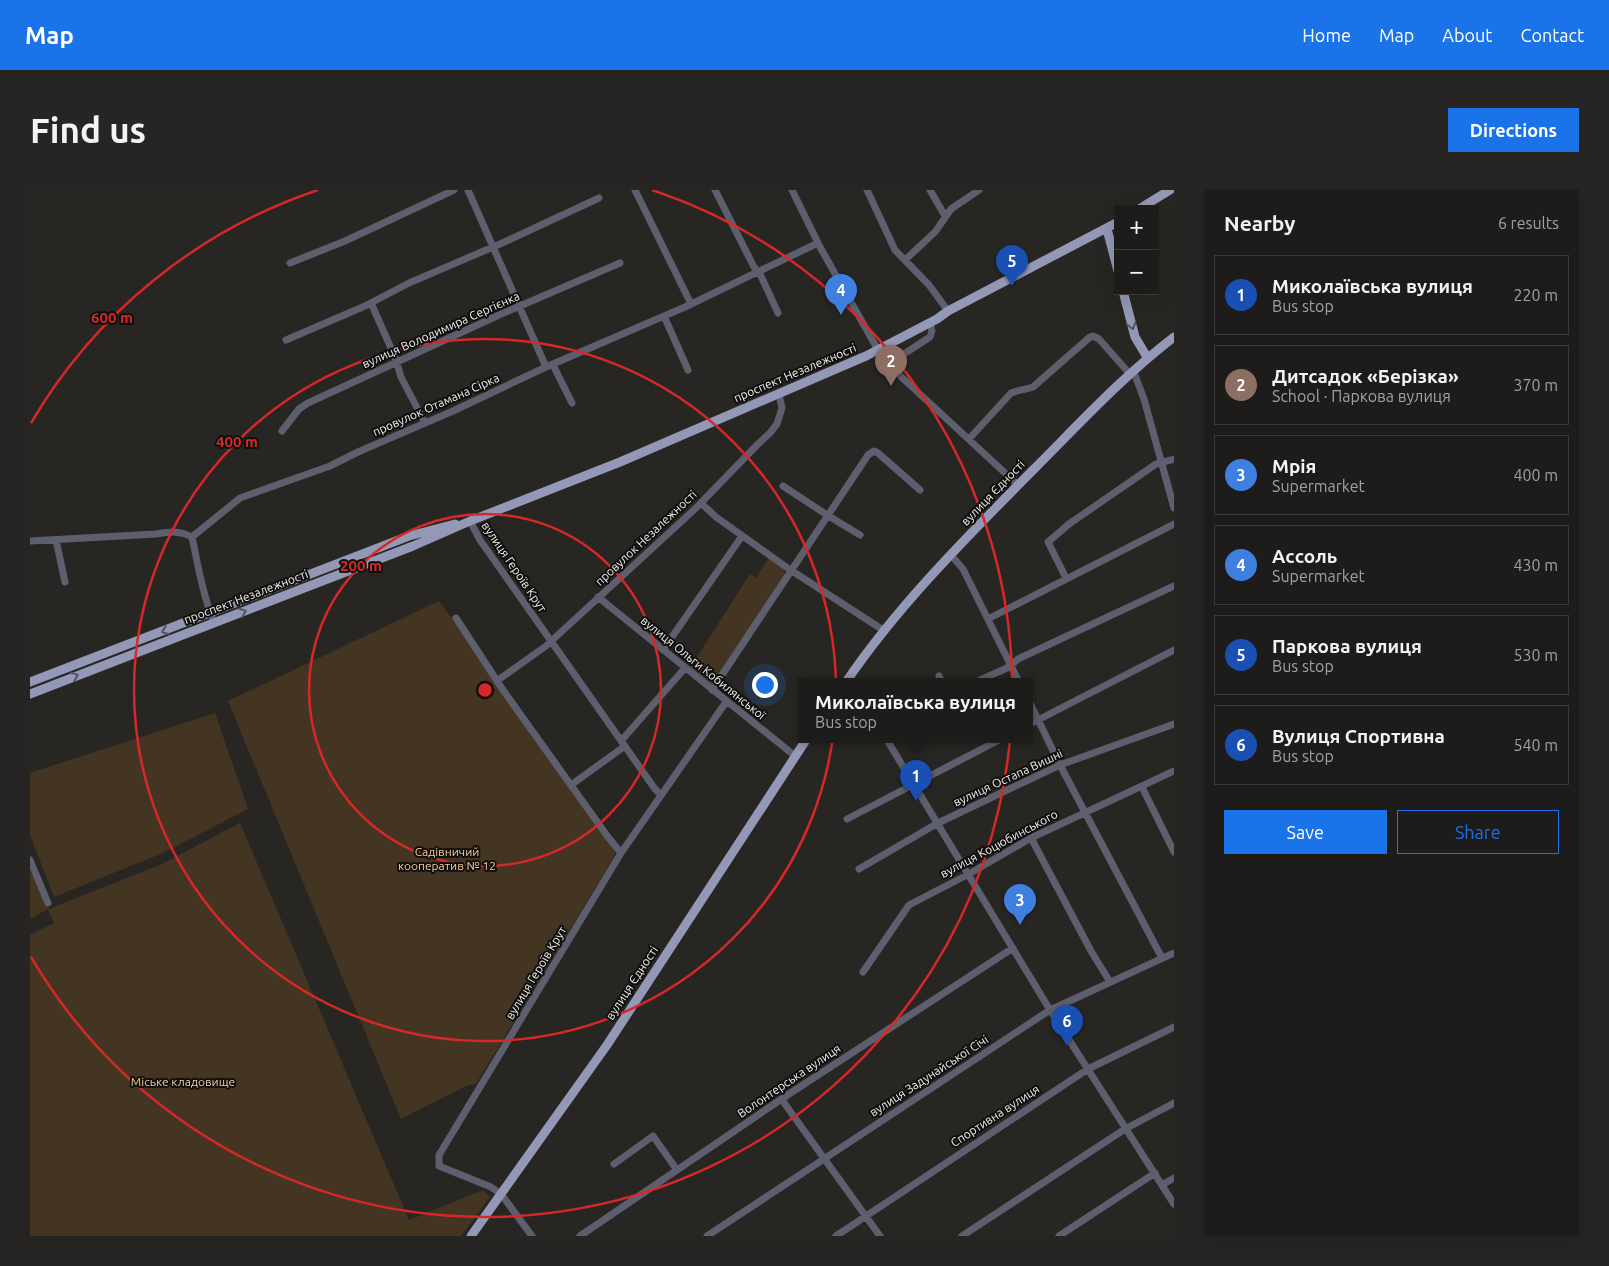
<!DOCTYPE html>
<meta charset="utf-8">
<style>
body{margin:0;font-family:Ubuntu,sans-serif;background:#262523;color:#f1f3f6}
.controls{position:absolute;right:15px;top:15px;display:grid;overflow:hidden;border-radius:0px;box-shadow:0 5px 20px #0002}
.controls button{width:45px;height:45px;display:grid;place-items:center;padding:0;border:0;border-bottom:1px solid #3c3a39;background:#1e1c1a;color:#f1f3f6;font:25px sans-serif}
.you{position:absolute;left:734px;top:494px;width:18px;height:18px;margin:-12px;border:4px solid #fff;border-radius:50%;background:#1a73e8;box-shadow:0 0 0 8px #1a73e833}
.badge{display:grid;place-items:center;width:32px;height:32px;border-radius:50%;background:#1a73e8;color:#fff;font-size:16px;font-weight:700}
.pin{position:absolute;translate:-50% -41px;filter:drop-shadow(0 1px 2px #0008)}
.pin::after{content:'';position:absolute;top:26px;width:18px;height:15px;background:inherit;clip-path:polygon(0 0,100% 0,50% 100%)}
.popup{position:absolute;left:768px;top:488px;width:235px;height:65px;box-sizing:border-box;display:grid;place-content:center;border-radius:0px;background:#1e1c1a;filter:drop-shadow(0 1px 4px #0005);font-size:16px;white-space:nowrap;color:#a1a1a2}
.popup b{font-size:19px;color:#f1f3f6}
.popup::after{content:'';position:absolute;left:50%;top:100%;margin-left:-10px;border:10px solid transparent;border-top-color:#1e1c1a}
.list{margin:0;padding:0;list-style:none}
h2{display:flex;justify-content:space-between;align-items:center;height:65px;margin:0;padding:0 20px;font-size:21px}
h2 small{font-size:16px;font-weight:400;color:#a1a1a2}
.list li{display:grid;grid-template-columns:32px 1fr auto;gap:15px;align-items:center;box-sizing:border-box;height:80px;margin:0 10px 10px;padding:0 10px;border:1px solid #3c3a39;border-radius:0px}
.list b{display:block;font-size:19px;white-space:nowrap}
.list p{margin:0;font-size:16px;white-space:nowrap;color:#a1a1a2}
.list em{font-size:16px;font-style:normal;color:#a1a1a2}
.actions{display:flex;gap:10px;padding:15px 20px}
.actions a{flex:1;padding:11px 0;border:1px solid #1a73e8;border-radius:0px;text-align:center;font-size:18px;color:#1a73e8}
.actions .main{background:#1a73e8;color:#fff}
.map{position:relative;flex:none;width:1144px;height:1046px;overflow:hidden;border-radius:0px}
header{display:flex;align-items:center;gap:30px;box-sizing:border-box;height:70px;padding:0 25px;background:#1a73e8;color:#fff}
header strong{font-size:24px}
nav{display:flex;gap:28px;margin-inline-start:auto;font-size:18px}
.intro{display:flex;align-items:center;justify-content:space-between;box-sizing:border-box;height:120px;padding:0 30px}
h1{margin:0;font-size:35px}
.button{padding:12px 22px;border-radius:0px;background:#1a73e8;color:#fff;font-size:18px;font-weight:700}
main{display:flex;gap:30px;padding:0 30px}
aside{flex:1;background:#1e1c1a;border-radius:0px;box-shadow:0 5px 20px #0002}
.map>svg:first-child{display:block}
</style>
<header>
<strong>Map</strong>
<nav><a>Home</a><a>Map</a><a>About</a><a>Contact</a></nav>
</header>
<div class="intro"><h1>Find us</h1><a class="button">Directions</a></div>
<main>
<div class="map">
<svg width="1144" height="1046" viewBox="0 0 1144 1046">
<rect width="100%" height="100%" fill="#282623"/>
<path fill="#443522" d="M 739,367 L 754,379 L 755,384 L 683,496 L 660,478 L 720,384 L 726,388 Z
M 409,411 L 420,426 L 424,428 L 573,643 L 585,662 L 584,667 L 446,894 L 436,896 L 371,929 L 198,511 Z
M 185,523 L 218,619 L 133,663 L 24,707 L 0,645 L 0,583 Z
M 210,633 L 379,1030 L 453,1000 L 460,1007 L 431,1046 L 0,1046 L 0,745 L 24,733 L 18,719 L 0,729 L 0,680 L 19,719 L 132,674 Z"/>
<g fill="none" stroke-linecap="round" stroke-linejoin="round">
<path stroke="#5d5f6e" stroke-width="7" d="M 438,0 L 516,177
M 605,0 L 661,114
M 685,0 L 724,77 L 731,86 L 748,123
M 762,0 L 790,57 L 848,160
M 837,0 L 865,60 L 899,95 L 918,121
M 900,0 L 915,26
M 875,70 L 905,42 L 921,19 L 949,0
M 260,73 L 315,51 L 424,0
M 341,113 L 365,167 L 371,187 L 395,233
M 634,126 L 658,180
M 900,133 L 902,141 L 900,147 L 860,173 L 866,182 L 988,295
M 256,150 L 335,116 L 379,93 L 470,54 L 569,8
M 523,175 L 542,213
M 1103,180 L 1114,209 L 1144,318
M 252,241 L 269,219 L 278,213 L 469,125 L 590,73
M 939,249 L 981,203 C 988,200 995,200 1003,197 L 1060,147 L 1063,146 L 1069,149 L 1099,183
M 753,296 L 797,325 L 830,345
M 671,313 L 686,327 L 759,379 L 853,440
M 440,331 L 450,350 L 625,599 L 631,605
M 162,347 L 210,308 L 300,276 L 328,262 L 423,221 L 516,177 L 655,117 L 788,53
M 162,347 C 168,376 173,405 184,433
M 26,350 L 35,392
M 0,351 L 126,344 C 139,342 150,340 162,347
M 921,365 L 933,379 L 989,492
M 1036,388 L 1018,352 L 1039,334 L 1126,274 L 1144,269
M 568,407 L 765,566
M 426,428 L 473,500 L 578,647 L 591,663
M 958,429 L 1144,334
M 633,460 L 712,346
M 909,486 L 912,492
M 468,490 L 516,456 L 529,444 L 666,318 L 728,254 L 740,243 L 747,234 L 752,218 L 749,204
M 946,492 L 979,477 L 988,469 L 1144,396
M 682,500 L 838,265 L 844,261 L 848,263 L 890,300
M 1000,513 L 1030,575 L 1132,768
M 1000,534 L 1144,460
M 857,550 L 1020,820 L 1144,1014
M 591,551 L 655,478
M 541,595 L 595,556
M 1112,597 L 1144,662
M 817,629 L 969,550
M 1001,648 L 1061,761 L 1080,792
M 0,670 L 18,713
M 829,679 L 908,633 L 1030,575 L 1144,534
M 833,782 L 879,715 L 937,685 L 1001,648 L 1144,581
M 752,910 L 850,1046
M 584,974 L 623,946 L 647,980
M 1132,995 L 1144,988
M 502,1046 L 471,1004 L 461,997 L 409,976 L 409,965 L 591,663 L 696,512
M 550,1046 L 759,904 L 983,758
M 677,1046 L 1020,820 L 1144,763
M 806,1046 L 1058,879 L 1144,837
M 932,1046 L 1095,939 L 1144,913
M 1029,1046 L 1125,983"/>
<path stroke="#9398b6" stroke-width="9" d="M 1109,19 L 1140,0
M 1077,39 L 1088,81
M 1093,101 L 1105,147 L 1117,167
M 0,492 L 379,346 L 425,334
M 816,492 C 869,414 938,346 1004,279 C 1049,234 1093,186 1144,147
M 0,504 L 383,356 L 440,331 L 590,272 L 836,166 L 907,129 L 918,121 L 1088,32
M 441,1046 L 577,855 L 776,550"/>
</g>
<defs><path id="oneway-chevron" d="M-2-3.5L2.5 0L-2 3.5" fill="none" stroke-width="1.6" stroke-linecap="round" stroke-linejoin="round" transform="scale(1.25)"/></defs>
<g stroke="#525462">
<use href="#oneway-chevron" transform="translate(1102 136) rotate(75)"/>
<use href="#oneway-chevron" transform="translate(213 422) rotate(-21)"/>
<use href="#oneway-chevron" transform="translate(135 441) rotate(159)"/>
<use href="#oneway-chevron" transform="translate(45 486) rotate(-21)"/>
</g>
<g fill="none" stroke="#d62828" stroke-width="2.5">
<circle cx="455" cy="500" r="176"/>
<circle cx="455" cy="500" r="351"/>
<path d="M1 233A527 527 0 0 1 288 0M622 0A527 527 0 1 1 1 767"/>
</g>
<g text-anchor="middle" stroke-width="4" stroke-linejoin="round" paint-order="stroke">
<g font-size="12" fill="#f3f1ef" stroke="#100f0e">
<text transform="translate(411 140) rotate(-24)" y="4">вулиця Володимира Сергієнка</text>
<text transform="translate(765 183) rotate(-23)" y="4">проспект Незалежності</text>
<text transform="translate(406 215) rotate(-24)" y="4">провулок Отамана Сірка</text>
<text transform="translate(963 303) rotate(-46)" y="4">вулиця Єдності</text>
<text transform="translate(616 348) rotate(-43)" y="4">провулок Незалежності</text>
<text transform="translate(484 377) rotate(56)" y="4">вулиця Героїв Крут</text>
<text transform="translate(216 407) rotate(-21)" y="4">проспект Незалежності</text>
<text transform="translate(673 478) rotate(39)" y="4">вулиця Ольги Кобилянської</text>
<text transform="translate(978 588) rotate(-25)" y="4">вулиця Остапа Вишні</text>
<text transform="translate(969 654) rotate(-28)" y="4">вулиця Коцюбинського</text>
<text transform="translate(506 783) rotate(-59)" y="4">вулиця Героїв Крут</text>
<text transform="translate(602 793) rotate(-57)" y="4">вулиця Єдності</text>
<text transform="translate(899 886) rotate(-33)" y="4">вулиця Задунайської Січі</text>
<text transform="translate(759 891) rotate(-34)" y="4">Волонтерська вулиця</text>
<text transform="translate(965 926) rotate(-33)" y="4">Спортивна вулиця</text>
</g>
<g font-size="12" fill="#f7cd98" stroke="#100f0e">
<text x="417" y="666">Садівничий<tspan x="417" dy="14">кооператив № 12</tspan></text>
<text x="153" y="896">Міське кладовище</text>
</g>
</g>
<circle cx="455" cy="500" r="8" fill="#d62828" stroke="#100f0e" stroke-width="2.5"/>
<g font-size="15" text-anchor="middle" font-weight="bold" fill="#d62828" stroke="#100f0e" stroke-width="4" stroke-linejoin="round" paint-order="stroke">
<text x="82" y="133">600 m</text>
<text x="207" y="257">400 m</text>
<text x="331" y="381">200 m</text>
</g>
</svg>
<div class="controls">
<button>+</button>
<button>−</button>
</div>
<div class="you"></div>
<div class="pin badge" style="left:886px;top:611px;background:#1a4fb4">1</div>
<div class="popup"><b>Миколаївська вулиця</b>Bus stop</div>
<div class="pin badge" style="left:861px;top:196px;background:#8d6e63">2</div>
<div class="pin badge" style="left:990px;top:735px;background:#3f7fe0">3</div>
<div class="pin badge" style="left:811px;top:125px;background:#3f7fe0">4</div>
<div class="pin badge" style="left:982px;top:96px;background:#1a4fb4">5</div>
<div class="pin badge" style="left:1037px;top:856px;background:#1a4fb4">6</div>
</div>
<aside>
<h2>Nearby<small>6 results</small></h2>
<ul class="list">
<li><span class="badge" style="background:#1a4fb4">1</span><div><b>Миколаївська вулиця</b><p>Bus stop</p></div><em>220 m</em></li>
<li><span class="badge" style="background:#8d6e63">2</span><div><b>Дитсадок «Берізка»</b><p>School · Паркова вулиця</p></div><em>370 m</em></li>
<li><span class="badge" style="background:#3f7fe0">3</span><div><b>Мрія</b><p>Supermarket</p></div><em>400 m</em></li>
<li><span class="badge" style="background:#3f7fe0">4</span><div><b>Ассоль</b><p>Supermarket</p></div><em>430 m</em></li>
<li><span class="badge" style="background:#1a4fb4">5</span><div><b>Паркова вулиця</b><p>Bus stop</p></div><em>530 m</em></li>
<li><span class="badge" style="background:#1a4fb4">6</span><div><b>Вулиця Спортивна</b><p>Bus stop</p></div><em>540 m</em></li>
</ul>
<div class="actions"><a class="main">Save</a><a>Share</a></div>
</aside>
</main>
